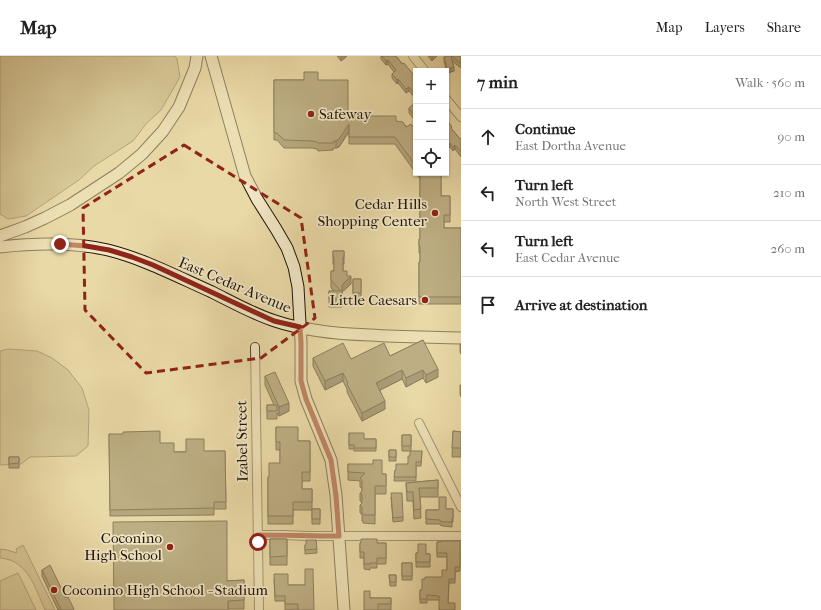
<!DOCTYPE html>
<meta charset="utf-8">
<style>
body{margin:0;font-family:"IM FELL French Canon",serif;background:#f2f2f2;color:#222}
.controls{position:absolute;right:12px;top:12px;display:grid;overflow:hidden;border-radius:0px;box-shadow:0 1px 3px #0004}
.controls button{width:36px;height:36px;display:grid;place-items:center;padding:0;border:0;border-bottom:1px solid #e0e0e0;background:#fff;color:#222;font:20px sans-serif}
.stop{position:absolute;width:12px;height:12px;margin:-9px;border:3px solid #8f2418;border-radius:50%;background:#fff}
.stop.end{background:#8f2418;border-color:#fff;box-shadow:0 1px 4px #0008}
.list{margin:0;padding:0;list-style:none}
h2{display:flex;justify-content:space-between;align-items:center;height:52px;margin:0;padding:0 16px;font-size:17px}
h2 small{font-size:13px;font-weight:400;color:#767676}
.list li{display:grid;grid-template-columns:26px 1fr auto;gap:12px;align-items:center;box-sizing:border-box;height:56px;padding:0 16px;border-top:1px solid #e0e0e0}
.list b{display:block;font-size:15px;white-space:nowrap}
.list p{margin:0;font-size:13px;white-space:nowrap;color:#767676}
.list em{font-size:13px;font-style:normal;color:#767676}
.icon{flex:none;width:22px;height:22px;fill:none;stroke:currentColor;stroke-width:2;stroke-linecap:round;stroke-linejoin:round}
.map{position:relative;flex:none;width:461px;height:554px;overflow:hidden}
header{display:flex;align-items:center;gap:24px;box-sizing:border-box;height:56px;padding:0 20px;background:#fff;border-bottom:1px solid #e0e0e0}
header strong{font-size:19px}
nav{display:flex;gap:22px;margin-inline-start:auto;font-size:14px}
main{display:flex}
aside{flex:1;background:#fff}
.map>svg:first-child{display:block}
</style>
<header>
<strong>Map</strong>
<nav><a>Map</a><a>Layers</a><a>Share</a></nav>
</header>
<main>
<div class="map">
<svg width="461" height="554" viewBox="0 0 461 554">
<rect width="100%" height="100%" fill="#e9d9a6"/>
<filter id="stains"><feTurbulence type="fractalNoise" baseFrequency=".005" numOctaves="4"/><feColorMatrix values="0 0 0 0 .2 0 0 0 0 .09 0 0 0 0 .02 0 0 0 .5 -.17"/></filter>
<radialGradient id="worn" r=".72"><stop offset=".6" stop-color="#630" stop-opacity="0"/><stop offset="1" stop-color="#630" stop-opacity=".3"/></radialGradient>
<path fill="#c6b88b" stroke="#72664a" d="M 0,0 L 175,0 L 177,3 L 180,21 L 161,54 L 146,68 L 133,85 L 94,110 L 79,124 L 26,160 L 8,163 L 0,158 Z
M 8,293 L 37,295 L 52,302 L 68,314 L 82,332 L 89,354 L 88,390 L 76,400 L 30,401 L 21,408 L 0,409 L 0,295 Z
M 23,489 L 55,554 L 45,554 C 35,532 28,504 0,502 L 0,493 L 7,494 L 17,497 L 16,493 Z
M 18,517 L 36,554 L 0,554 L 0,525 Z"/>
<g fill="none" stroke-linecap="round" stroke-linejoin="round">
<g stroke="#514630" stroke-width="10">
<path id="street" d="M 413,0 L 425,15
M 446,43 L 461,61
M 255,291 L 259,554
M 419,367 L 461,451
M 258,479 L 284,479 L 306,480 L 461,480"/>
</g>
<g stroke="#1e1508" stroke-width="13">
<path id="secondary" d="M 211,0 L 245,120 L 257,143 L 276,173 L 287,192 L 294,211 L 298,231 L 301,286 L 301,325 L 306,343 L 331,404 L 336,439 L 344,554
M 0,180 L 25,171 L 45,162 L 70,149 L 119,117 L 142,98 L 163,75 L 179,51 L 195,12 L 197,0
M 0,191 C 36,187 73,186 108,194 C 144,203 178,221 212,236 C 232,246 253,258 275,265 C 305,275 339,278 370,279 C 401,281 431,281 461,282"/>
</g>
<use href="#street" stroke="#f1e6c5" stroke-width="8"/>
<use href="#secondary" stroke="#f1e6c5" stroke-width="11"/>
</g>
<path fill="#756a4d" stroke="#1e1508" d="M 337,0 L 347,0 L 341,5 Z
M 381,0 L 396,0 L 416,25 L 416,61 L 414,63 L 409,57 L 409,52 L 414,48 L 414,45 L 416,43 L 409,35 L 406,37 L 398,27 L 397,28 L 392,22 L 392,18 L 394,16 L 388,8 L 386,9 L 381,3 Z
M 428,0 L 437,0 L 432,5 Z
M 461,0 L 461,12 L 452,5 L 454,15 L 447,17 L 444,5 L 444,1 Z
M 274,24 L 318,24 L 348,60 L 396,65 L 416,75 L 416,117 L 441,117 L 441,140 L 450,140 L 450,166 L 444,166 L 444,172 L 461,172 L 461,248 L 419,248 L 419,206 L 420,206 L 420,197 L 419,197 L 419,183 L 420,183 L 420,123 L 395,88 L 349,88 L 349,76 L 339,91 L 336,92 L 334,92 L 333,94 L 318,95 L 317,93 L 312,92 L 284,92 L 277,84 L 274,84 Z
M 452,73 L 460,83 L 461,82 L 461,101 L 455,93 L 453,95 L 450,91 L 446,94 Z
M 333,195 L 344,195 L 344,208 L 343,208 L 343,215 L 351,228 L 342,236 L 342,251 L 329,251 L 329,235 L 334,235 L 331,232 L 331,215 L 334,215 L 334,208 L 333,208 Z
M 353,223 L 361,223 L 361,242 L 353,242 Z
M 423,284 L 438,321 L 426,327 L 423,322 L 406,331 L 402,323 L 380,334 L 385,353 L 362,365 L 347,336 L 347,333 L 343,325 L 325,334 L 313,310 L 313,302 L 351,303 L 390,300 Z
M 460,288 L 461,288 L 461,298 L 460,296 Z
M 265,320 L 289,355 L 279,360 L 277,357 L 277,363 L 267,363 L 267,349 L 274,349 L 265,329 Z
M 460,329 L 461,329 L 461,341 L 460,338 Z
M 276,371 L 298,385 L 310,385 L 310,425 L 302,425 L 302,433 L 312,433 L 312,454 L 293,454 L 293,468 L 268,468 L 268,421 L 269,421 L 280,407 L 280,394 L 276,394 Z
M 453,375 L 461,376 L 461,401 L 452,401 Z
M 349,377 L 364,383 L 376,383 L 376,395 L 354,395 L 354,393 L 349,393 Z
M 109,378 L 160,387 L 174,396 L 225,395 L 226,453 L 214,453 L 214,459 L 110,460 Z
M 402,379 L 411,379 L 411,395 L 402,395 Z
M 389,394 L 396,394 L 396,405 L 389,405 Z
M 422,395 L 421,410 L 416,410 L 416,425 L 394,425 L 395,414 L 396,414 L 408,408 L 410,400 Z
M 9,401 L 19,401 L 19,412 L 9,412 Z
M 348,408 L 382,418 L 386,418 L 386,438 L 375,438 L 375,468 L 363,467 L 363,465 L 362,465 L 362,459 L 360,457 L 360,449 L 362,447 L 360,445 L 360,437 L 362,435 L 362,432 L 360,431 L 360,425 L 348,424 Z
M 438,424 L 438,441 L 420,441 L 421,462 L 414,463 L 413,445 L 407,445 L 406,427 Z
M 391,441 L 403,461 L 403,465 L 393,466 Z
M 312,453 L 320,453 L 320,468 L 312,468 Z
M 446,453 L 453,453 L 453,466 L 452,466 L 452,471 L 443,470 L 440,469 L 440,468 L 426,468 L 426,454 L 439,454 Z
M 270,483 L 287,483 L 287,509 L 270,509 Z
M 316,484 L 317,497 L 305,498 L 305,489 Z
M 460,485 L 460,515 L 455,516 L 455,527 L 449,527 L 448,547 L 455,554 L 439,544 L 427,544 L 427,547 L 420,547 L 420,534 L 422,534 L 442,521 L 447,514 L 447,501 L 437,501 L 437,486 Z
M 360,487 L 386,487 L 386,508 L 377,508 L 377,512 L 370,512 L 370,514 L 364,513 L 364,502 L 360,502 Z
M 416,497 L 430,498 L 430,511 L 416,511 Z
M 402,507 L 412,507 L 412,524 L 402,524 Z
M 313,513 L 298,553 L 285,554 L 285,545 L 275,545 L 274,523 L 288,529 L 305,529 Z
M 42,514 L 66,542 L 74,554 L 58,554 L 42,520 Z
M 389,519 L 396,519 L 396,530 L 390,530 Z
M 244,524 L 244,553 L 228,553 L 227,525 Z
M 370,542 L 391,542 L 391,554 L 364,554 Z"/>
<path fill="#5f563f" stroke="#1e1508" d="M 341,0 L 347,0 L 341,5 Z
M 432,0 L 437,0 L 432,5 Z
M 388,4 L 388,8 L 386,9 L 386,5 Z
M 454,11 L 454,15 L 447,17 L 447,13 Z
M 398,23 L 398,27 L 397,28 L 397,24 Z
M 409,31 L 409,35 L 406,37 L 406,33 Z
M 416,57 L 416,61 L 414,63 L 414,59 Z
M 349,68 L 349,75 L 339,91 L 336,92 L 336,85 Z
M 450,87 L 450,91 L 446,94 L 446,90 Z
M 455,89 L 455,93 L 453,95 L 453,91 Z
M 351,220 L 351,228 L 342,236 L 342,229 Z
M 438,313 L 438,321 L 426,327 L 426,319 Z
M 402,314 L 402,323 L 376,336 L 376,327 Z
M 423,314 L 423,322 L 406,331 L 406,322 Z
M 343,317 L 343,325 L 325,334 L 325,325 Z
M 385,345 L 385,353 L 362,365 L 362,357 Z
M 289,347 L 289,355 L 279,360 L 279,351 Z"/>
<path fill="#887b5a" stroke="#1e1508" d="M 382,0 L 396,0 L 402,8 L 404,7 L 416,22 L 415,23 L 416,25 L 416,39 L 409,31 L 406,33 L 398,23 L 397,24 L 392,18 L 396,14 L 388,4 L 386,5 Z
M 448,0 L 451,0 L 454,11 L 447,13 L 444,1 Z
M 452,0 L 461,0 L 461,8 Z
M 304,16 L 318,16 L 318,24 L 348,24 L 348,60 L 396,60 L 396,65 L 403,66 L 406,71 L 411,68 L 416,75 L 416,110 L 395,81 L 349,81 L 349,68 L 339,83 L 336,85 L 334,85 L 333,87 L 318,87 L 317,86 L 312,85 L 284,84 L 277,77 L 274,77 L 274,24 L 304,24 Z
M 416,43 L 416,57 L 414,59 L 409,52 L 415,47 L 414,45 Z
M 446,63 L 452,71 L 451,72 L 460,83 L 461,82 L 461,96 L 455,89 L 453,91 L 450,87 L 446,90 Z
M 420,117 L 441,117 L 441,140 L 450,140 L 450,159 L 444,159 L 444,172 L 461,172 L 461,241 L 419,241 L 419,206 L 420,206 L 420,190 L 419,190 L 419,183 L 420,183 Z
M 333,195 L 344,195 L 344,201 L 343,201 L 343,215 L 347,215 L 347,220 L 351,220 L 342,229 L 342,243 L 329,243 L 329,235 L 341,235 L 331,224 L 331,215 L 334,215 L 334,201 L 333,201 Z
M 353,223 L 361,223 L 361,237 L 353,237 Z
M 423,284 L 438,313 L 426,319 L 423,314 L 406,322 L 402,314 L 376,327 L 385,345 L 362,357 L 347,328 L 348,327 L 343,317 L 325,325 L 313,302 L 343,287 L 351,303 L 384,287 L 390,300 Z
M 275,316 L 289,347 L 279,351 L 265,320 Z
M 267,349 L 277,349 L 277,355 L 267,355 Z
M 276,371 L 298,371 L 298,385 L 310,385 L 310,416 L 302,416 L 302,433 L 312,433 L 312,446 L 293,446 L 293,460 L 268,460 L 268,421 L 269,421 L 269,407 L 280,407 L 280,386 L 276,386 Z
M 160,375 L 160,387 L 174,387 L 174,396 L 186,396 L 186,383 L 204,383 L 204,395 L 225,395 L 226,446 L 214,446 L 214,452 L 110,454 L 109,378 L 123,378 L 123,376 Z
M 453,375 L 461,376 L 461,392 L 452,392 Z
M 349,377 L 364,377 L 364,383 L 376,383 L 376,392 L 354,392 L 354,389 L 349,389 Z
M 402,379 L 411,379 L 411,390 L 402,390 Z
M 389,394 L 396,394 L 396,401 L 389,401 Z
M 410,395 L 422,395 L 421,406 L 416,406 L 416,421 L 394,421 L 395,414 L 396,414 L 396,408 L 408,408 L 408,400 L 410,400 Z
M 9,401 L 19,401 L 19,407 L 9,408 Z
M 373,404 L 382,404 L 382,418 L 386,418 L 386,430 L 375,430 L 375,459 L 363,459 L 363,457 L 362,457 L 362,451 L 360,449 L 362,447 L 362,438 L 360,437 L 362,435 L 362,424 L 360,422 L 365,417 L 348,416 L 348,408 L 373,408 Z
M 438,424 L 438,432 L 419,432 L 421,453 L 414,454 L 413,436 L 407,436 L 406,427 Z
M 391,437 L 402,437 L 403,461 L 393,462 Z
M 439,441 L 446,441 L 446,453 L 453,453 L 453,462 L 452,462 L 452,466 L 443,466 L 440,465 L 440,464 L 426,463 L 426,454 L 439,454 Z
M 312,453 L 320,453 L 320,463 L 312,463 Z
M 227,465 L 227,525 L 244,524 L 244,544 L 228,545 L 228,554 L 114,554 L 113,466 Z
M 270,483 L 287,483 L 287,500 L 270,501 Z
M 361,483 L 377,483 L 377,487 L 386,487 L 386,502 L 377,502 L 377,507 L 370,507 L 370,508 L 364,508 L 364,496 L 360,496 L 360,487 L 361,487 Z
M 306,484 L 316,484 L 317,493 L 305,494 L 305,489 L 306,488 Z
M 441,485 L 460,485 L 460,511 L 455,511 L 455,523 L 449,523 L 448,547 L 455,547 L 455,554 L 439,554 L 439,540 L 427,539 L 427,543 L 420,543 L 420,534 L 422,534 L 422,523 L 425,523 L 425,521 L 442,521 L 442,514 L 447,514 L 447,497 L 437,497 L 437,486 L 441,486 Z
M 418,488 L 426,488 L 426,498 L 430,498 L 430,506 L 416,506 L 416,497 L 418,497 Z
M 402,507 L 412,507 L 412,520 L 402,520 Z
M 50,509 L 66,542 L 68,541 L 74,553 L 72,554 L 61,554 L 42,514 Z
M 305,513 L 313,513 L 314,554 L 298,554 L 298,548 L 285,548 L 285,540 L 275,540 L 274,518 L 288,518 L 288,529 L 305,529 Z
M 389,519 L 396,519 L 396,526 L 390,526 Z
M 364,535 L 370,535 L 370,542 L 391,542 L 391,548 L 378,548 L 378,554 L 364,554 Z"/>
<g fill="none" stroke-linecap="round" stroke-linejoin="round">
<path stroke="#8f2418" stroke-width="5" d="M 60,188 L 86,190 L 109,194 L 132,201 L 153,209 L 261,259 L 274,265 L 300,271 L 301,286 L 301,325 L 306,343 L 331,404 L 336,440 L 339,480 C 312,480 285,479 258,479 L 258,486"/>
</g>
<path d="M0 0H461V554H0ZM 184,89 L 301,162 L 315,262 L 261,302 L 146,317 L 85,254 L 83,152 Z" fill="#e9d9a6" fill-opacity=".55" fill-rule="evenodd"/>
<path fill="none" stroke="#8f2418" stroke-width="3" stroke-dasharray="8 5" stroke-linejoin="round" d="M 184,89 L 301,162 L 315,262 L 261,302 L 146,317 L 85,254 L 83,152 Z"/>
<g fill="#8f2418" stroke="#f1e6c5" stroke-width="1.5">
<circle cx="311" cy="58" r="4"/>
<circle cx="435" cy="157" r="4"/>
<circle cx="425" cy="244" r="4"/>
<circle cx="170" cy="491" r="4"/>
<circle cx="54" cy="534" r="4"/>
</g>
<g text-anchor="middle" stroke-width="3.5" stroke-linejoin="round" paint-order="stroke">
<g font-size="15" fill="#1e1508" stroke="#f1e6c5" text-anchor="end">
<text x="319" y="63" text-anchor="start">Safeway</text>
<text x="427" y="153">Cedar Hills<tspan x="427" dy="17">Shopping Center</tspan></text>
<text x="417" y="249">Little Caesars</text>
<text x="162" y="487">Coconino<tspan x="162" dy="17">High School</tspan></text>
<text x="62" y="539" text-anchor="start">Coconino High School - Stadium</text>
</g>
<g font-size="15" fill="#1e1508" stroke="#f1e6c5">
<text transform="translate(235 229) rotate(23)" y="5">East Cedar Avenue</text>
<text transform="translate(242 385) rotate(-91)" y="5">Izabel Street</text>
</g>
</g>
<rect width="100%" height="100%" filter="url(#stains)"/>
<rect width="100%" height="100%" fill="url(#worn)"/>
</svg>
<div class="controls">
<button>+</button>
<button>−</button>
<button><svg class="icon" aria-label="locate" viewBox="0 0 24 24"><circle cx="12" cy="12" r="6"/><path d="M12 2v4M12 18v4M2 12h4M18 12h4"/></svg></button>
</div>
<div class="stop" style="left:258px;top:486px"></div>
<div class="stop end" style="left:60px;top:188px"></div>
</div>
<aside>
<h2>7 min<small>Walk · 560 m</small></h2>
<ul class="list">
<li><svg class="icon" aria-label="ahead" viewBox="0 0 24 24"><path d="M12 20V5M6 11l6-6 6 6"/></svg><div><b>Continue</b><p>East Dortha Avenue</p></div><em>90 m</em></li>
<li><svg class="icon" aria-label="left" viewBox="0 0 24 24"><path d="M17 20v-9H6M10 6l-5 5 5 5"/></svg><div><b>Turn left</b><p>North West Street</p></div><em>210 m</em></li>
<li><svg class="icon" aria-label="left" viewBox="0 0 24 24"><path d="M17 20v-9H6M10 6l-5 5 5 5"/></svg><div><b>Turn left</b><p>East Cedar Avenue</p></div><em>260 m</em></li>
<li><svg class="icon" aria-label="arrive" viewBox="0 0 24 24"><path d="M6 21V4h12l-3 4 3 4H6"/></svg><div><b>Arrive at destination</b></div></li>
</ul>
</aside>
</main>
